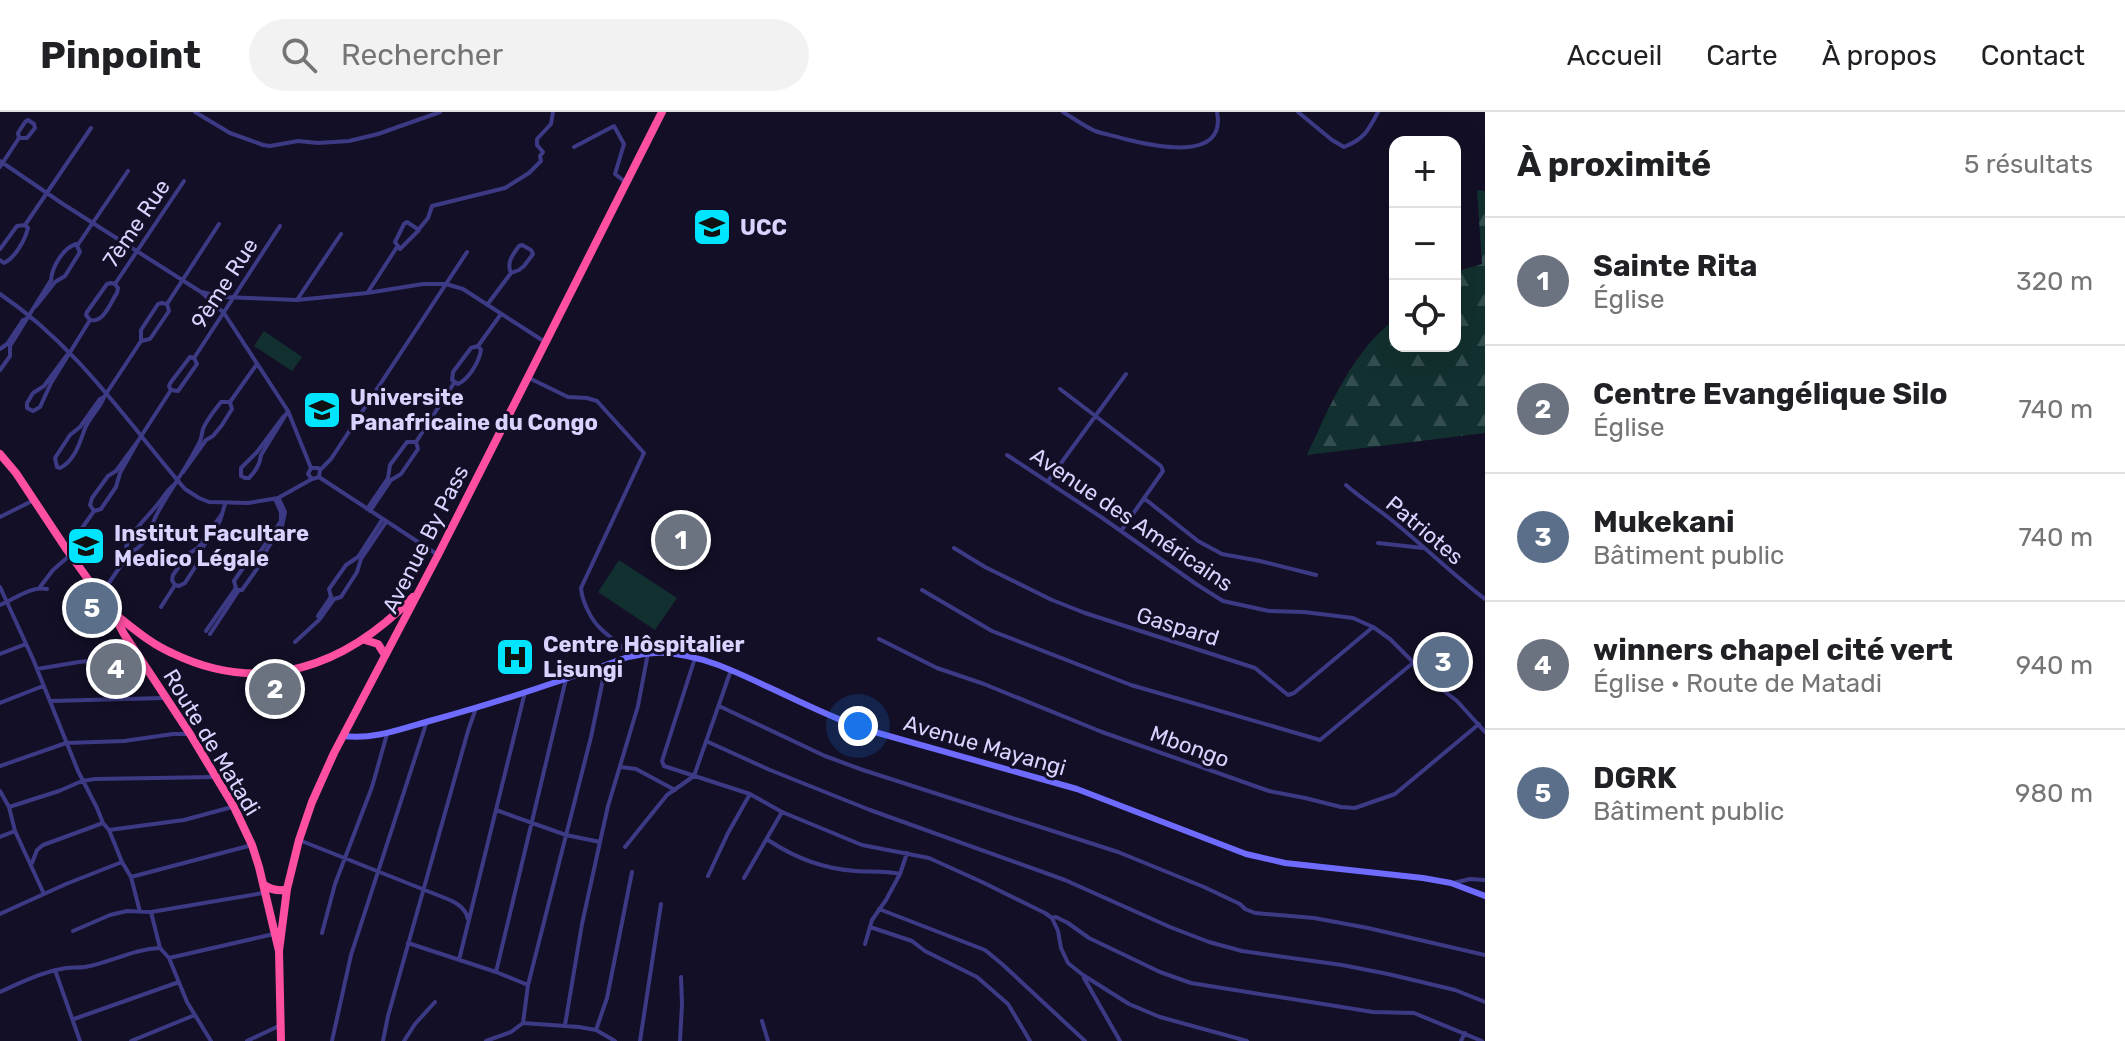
<!DOCTYPE html>
<html lang="fr">
<meta charset="utf-8">
<style>
body{margin:0;font-family:Rubik,sans-serif;background:#f2f2f2;color:#202124}
.controls{position:absolute;right:24px;top:24px;display:grid;overflow:hidden;border-radius:16px;box-shadow:0 8px 32px #0002}
.controls button{width:72px;height:72px;display:grid;place-items:center;padding:0;border:0;border-bottom:2px solid #e0e0e0;background:#fff;color:#202124;font:40px sans-serif}
.you{position:absolute;left:858px;top:614px;width:28px;height:28px;margin:-20px;border:6px solid #fff;border-radius:50%;background:#1a73e8;box-shadow:0 0 0 12px #1a73e833}
.badge{display:grid;place-items:center;width:52px;height:52px;border-radius:50%;background:#127987;color:#fff;font-size:26px;font-weight:700}
.pin{position:absolute;translate:-50% -50%;border:4px solid #fff;box-shadow:0 2px 8px #0006}
.list{margin:0;padding:0;list-style:none}
h2{display:flex;justify-content:space-between;align-items:center;height:104px;margin:0;padding:0 32px;font-size:34px}
h2 small{font-size:26px;font-weight:400;color:#757577}
.list li{display:grid;grid-template-columns:52px 1fr auto;gap:24px;align-items:center;box-sizing:border-box;height:128px;padding:0 32px;border-top:2px solid #e0e0e0}
.list b{display:block;font-size:30px;white-space:nowrap}
.list p{margin:0;font-size:26px;white-space:nowrap;color:#757577}
.list em{font-size:26px;font-style:normal;color:#757577}
.icon{flex:none;width:44px;height:44px;fill:none;stroke:currentColor;stroke-width:2;stroke-linecap:round;stroke-linejoin:round}
.map{position:relative;flex:none;width:1485px;height:929px;overflow:hidden}
header{display:flex;align-items:center;gap:48px;box-sizing:border-box;height:112px;padding:0 40px;background:#fff;border-bottom:2px solid #e0e0e0}
header strong{font-size:38px}
nav{display:flex;gap:44px;margin-inline-start:auto;font-size:28px}
.search{width:560px;height:72px;background:#f2f2f2;display:flex;align-items:center;gap:20px;box-sizing:border-box;padding:0 28px;border-radius:44px;color:#757577;font-size:30px}
main{display:flex}
aside{flex:1;background:#fff}
.map>svg:first-child{display:block}
</style>
<header>
<strong>Pinpoint</strong>
<div class="search"><svg class="icon" aria-label="search" viewBox="0 0 24 24"><circle cx="10" cy="10" r="6"/><path d="M15 15l6 6"/></svg>Rechercher</div>
<nav><a>Accueil</a><a>Carte</a><a>À propos</a><a>Contact</a></nav>
</header>
<main>
<div class="map">
<svg width="1485" height="929" viewBox="0 0 1485 929">
<defs>
<pattern id="forest-firs" width="22" height="20" patternUnits="userSpaceOnUse" patternTransform="scale(2)"><rect width="22" height="20" fill="#12302f"/><path d="M5 1l3.5 6h-7zM16 11l3.5 6h-7z" fill="#344d4e"/></pattern>
</defs>
<rect width="100%" height="100%" fill="#130f26"/>
<path fill="url(#forest-firs)" d="M 1477,78 L 1485,79 L 1485,321 L 1307,343 C 1330,294 1351,241 1395,207 L 1395,234 L 1455,234 L 1455,163 L 1464,157 L 1482,152 Z"/>
<path fill="#12302f" d="M 264,219 L 302,245 L 292,259 L 254,234 Z
M 619,448 L 677,486 L 655,518 L 598,480 Z"/>
<g fill="none" stroke-linecap="round" stroke-linejoin="round">
<path stroke="#3d3a85" stroke-width="4" d="M 195,0 L 230,21 L 263,33 L 270,34 L 298,29 L 318,31 L 349,29 L 378,22 L 440,0
M 1063,0 C 1073,6 1084,14 1095,19 C 1104,22 1115,24 1125,27 C 1153,34 1227,51 1217,0
M 1298,0 L 1332,28 L 1344,35 C 1364,27 1368,19 1378,0
M 28,8 L 34,12 L 35,16 L 27,26 L 19,26 L 18,21 L 25,10 Z
M 574,35 L 614,14 L 624,32 L 615,62 L 624,69
M 0,49 L 63,92 L 201,180 L 224,201 L 288,299 L 311,356
M 0,55 L 19,26
M 407,110 L 419,118 L 400,137 L 395,130 L 404,112 Z
M 25,113 L 91,16
M 419,117 L 428,106 L 432,94 L 505,76 L 529,61 L 541,49 L 540,44 L 543,40 L 537,33 L 537,27 L 551,12 L 553,0
M 77,134 L 128,59
M 0,137 L 17,114 L 25,113 L 28,116 C 25,128 15,146 4,151 L 0,148
M 111,171 L 115,172 L 118,176 L 117,181 C 110,191 104,211 90,208 L 86,203 L 87,200 L 107,172 Z
M 115,172 L 184,69
M 202,180 L 222,185 L 297,188 L 367,181 L 423,172 L 446,172 L 463,177 L 545,230
M 368,180 L 397,135
M 0,182 C 77,234 125,307 185,377 L 199,386 L 209,390 L 248,391 L 278,386 L 312,367
M 297,188 L 341,122
M 162,191 L 167,192 L 169,199 L 150,227 L 141,229 L 141,218 L 158,192 Z
M 167,192 L 219,112
M 487,193 L 511,161 L 519,158 L 524,154 L 533,142 L 531,138 L 522,133 L 519,134 C 513,142 506,151 511,161
M 36,194 L 55,170 L 65,164 L 80,140 L 77,134
M 478,234 L 481,238 C 479,250 469,267 458,272 L 452,268 L 453,260 L 471,236 L 478,234 L 501,202
M 0,237 L 7,232 L 23,208 L 28,206
M 67,243 L 44,274 L 33,281 L 27,291 L 27,296 L 33,299 L 40,295 L 51,271 L 90,208
M 190,245 L 194,246 L 197,252 L 178,279 L 171,278 L 169,274 L 171,270 Z
M 194,246 L 280,114
M 0,258 L 10,244 L 10,234 L 51,168 C 52,155 63,136 76,132 L 77,134
M 527,265 L 568,285 L 587,286 L 597,289 L 644,341 L 581,476 C 582,489 591,508 601,517 C 611,527 622,531 628,545
M 1060,277 L 1161,354 L 1163,359 L 1121,419
M 104,285 C 100,297 88,306 84,319 C 79,333 74,349 60,356 L 57,355 L 55,346 L 70,323 L 80,315 L 100,287 L 104,285 L 141,229
M 284,304 L 257,340 L 241,356 L 241,364 L 245,366 L 249,366 C 256,359 260,352 261,343 L 288,299
M 1007,343 L 1101,405 L 1196,472 L 1223,489 L 1269,499 L 1304,500 L 1353,506 L 1373,515 L 1390,527 L 1435,572 L 1457,589 L 1485,620
M 320,358 L 331,347 L 467,140
M 183,360 L 206,328 L 213,324 L 222,313 L 232,297 L 230,290 L 257,252
M 319,365 L 320,358 L 318,356 L 311,356 L 308,362 L 312,367 L 319,365 L 438,443
M 1048,369 L 1126,262
M 1346,373 C 1363,388 1383,400 1400,415 C 1429,439 1455,464 1485,487
M 1145,387 L 1198,429 L 1222,442 L 1260,449 L 1316,463
M 367,397 L 388,366 L 390,353 L 407,330 L 416,330
M 94,399 L 90,393 L 92,386 L 108,364 L 116,359 L 138,329 L 171,278
M 370,399 L 391,368 L 401,362 L 418,337 L 416,330 L 454,271
M 0,405 L 32,389
M 1378,431 L 1423,436
M 68,436 L 94,399 L 101,397 L 116,375 L 120,361 L 138,329
M 954,436 L 985,455 L 1052,488 L 1085,501 L 1255,556 L 1288,583 L 1294,581 L 1373,515
M 130,440 L 126,435 C 132,418 146,407 157,393 C 163,386 167,378 174,373
M 175,473 L 179,474 L 185,471 L 199,449 L 201,438 L 220,409 L 225,392
M 0,475 L 33,547 L 78,659 L 97,696 L 103,711 L 109,718 L 122,750 L 131,765 L 140,800
M 40,475 L 53,458 L 69,444
M 922,478 L 992,519 L 1131,573 L 1320,628 L 1414,550
M 100,484 L 130,440 C 147,435 150,414 158,400 C 171,376 188,354 200,329 C 202,325 202,320 203,317 C 207,307 215,298 221,290 L 230,290
M 0,493 C 15,487 30,474 47,477
M 161,495 L 175,473 L 172,468 L 173,463 L 188,442 L 198,436 L 222,402
M 318,504 L 331,485 L 329,477 L 346,453 L 358,445 L 382,408
M 72,513 L 112,502
M 206,519 L 236,476 L 234,469 L 252,443 L 260,440 L 281,409 L 281,400 L 275,387
M 210,522 L 239,478 L 242,478 L 264,447 L 264,442 L 282,414 L 285,400 L 279,387
M 879,527 L 937,556 L 984,572 L 1102,620 L 1269,679 L 1305,686 L 1341,695 L 1355,696 L 1395,682 L 1479,612
M 295,530 L 319,508 L 334,487 L 341,485 L 357,460 L 361,447 L 386,410
M 0,542 L 26,532
M 695,546 L 662,649 L 664,654 L 750,682 L 782,700 L 862,733 L 929,746 L 982,770 L 1045,801 L 1052,806 L 1056,805 L 1068,811 L 1089,826 L 1160,860 L 1191,871 L 1373,900 L 1414,901 L 1482,929
M 37,557 L 79,550 L 137,544
M 50,589 L 163,586
M 0,591 L 43,574
M 719,594 L 825,644 L 863,658 L 1118,740 L 1204,775 L 1240,792 L 1245,797 L 1255,801 L 1314,806 L 1368,816 L 1485,843
M 706,629 L 770,658 L 870,698 L 1065,768 L 1170,815 L 1209,830 L 1242,839 L 1342,853 L 1388,862 L 1455,878 L 1485,890
M 0,654 L 66,631 L 124,629 L 173,622 L 189,622
M 621,655 L 636,657 L 675,678
M 0,679 L 9,695 L 15,719 L 44,782
M 9,695 L 59,679 L 82,669 L 95,667 L 215,665
M 496,698 L 566,723 L 600,730
M 109,718 L 184,708 L 232,695
M 0,725 L 15,719
M 299,728 L 450,788 C 459,792 466,797 468,807
M 768,728 C 795,746 823,757 856,759 C 871,760 886,759 900,762
M 625,735 L 667,683 L 694,664 L 731,558
M 32,751 L 37,738 L 43,733 L 103,711
M 708,764 L 728,721 L 750,682
M 131,765 L 252,733
M 744,766 L 782,700
M 1453,771 L 1470,767 L 1485,768
M 879,797 L 985,838 L 1002,852 L 1085,929
M 151,800 L 160,836 L 169,846 L 187,890 L 211,929
M 0,802 L 66,772 L 122,750
M 1052,806 L 1058,819 L 1061,836 L 1068,851 L 1083,863 L 1129,892 L 1160,905 L 1247,929
M 870,815 L 912,829 L 925,839 L 977,865 L 1008,892 L 1030,929
M 73,819 L 110,803 L 127,799 L 151,800 L 263,781
M 322,821 L 335,772 L 372,675 L 387,622
M 408,831 L 496,860 L 528,873
M 865,832 L 872,808 L 886,788 L 900,762 L 907,741
M 169,846 L 274,822
M 459,848 L 525,580
M 55,858 L 80,929
M 496,860 L 566,567
M 1084,866 L 1120,929
M 0,880 C 22,870 42,860 66,856 C 72,855 79,856 85,855 C 110,851 133,837 160,836
M 74,907 L 179,870
M 762,909 L 768,929
M 523,911 L 528,873 L 591,625 L 606,553
M 565,913 L 582,812 L 600,730 L 608,694 L 638,594 L 648,541
M 596,918 L 607,886 L 632,760
M 131,929 L 195,903
M 247,929 L 281,913
M 332,929 L 351,843 L 427,609
M 383,929 L 388,904 L 468,619 L 476,596
M 404,929 L 415,912 L 435,890
M 486,929 L 511,920 L 523,911 L 579,915 L 596,918 L 615,929
M 640,929 L 661,792
M 680,929 L 682,892 L 681,865
M 1461,929 L 1465,921"/>
<path stroke="#6f6bff" stroke-width="6" d="M 343,624 C 375,628 403,616 433,608 C 499,590 564,568 628,545 C 640,543 652,540 665,541 C 701,543 734,559 766,574 C 799,589 830,605 864,617 L 1077,677 L 1246,742 L 1285,751 L 1423,766 L 1451,771 L 1485,784"/>
<path stroke="#ff4fa3" stroke-width="8" d="M 0,342 L 16,361 L 67,438 L 113,502 L 124,522 L 190,622 L 234,695 L 252,733 L 259,755 L 279,839 L 281,929
M 116,503 C 134,517 151,532 172,541 C 263,585 346,554 413,485
M 365,528 L 378,532 L 385,543
M 264,773 C 272,778 279,780 287,777
M 279,839 L 287,777 L 299,728 L 312,690 L 334,641 L 438,443 L 662,0"/>
</g>
<defs>
<g id="university-square" transform="scale(2)"><rect x="-9" y="-9" width="18" height="18" rx="4" fill="#00e5ff" stroke="#130f26"/><path d="M0-5L7-2L0 1L-7-2ZM-4 1L0 2.5L4 1V4Q0 6-4 4Z" fill="#111"/></g>
<g id="hospital-square" transform="scale(2)"><rect x="-9" y="-9" width="18" height="18" rx="4" fill="#00e5ff" stroke="#130f26"/><path d="M-5-5h3v3.5h4V-5h3V5h-3V1.5h-4V5h-3Z" fill="#111"/></g>
</defs>
<g fill-rule="evenodd">
<use href="#university-square" x="712" y="115"/>
<use href="#university-square" x="322" y="298"/>
<use href="#university-square" x="86" y="434"/>
<use href="#hospital-square" x="515" y="545"/>
</g>
<g text-anchor="middle" stroke-width="6" stroke-linejoin="round" paint-order="stroke">
<g font-size="22" fill="#d9d4ff" stroke="#130f26">
<text transform="translate(136 111) rotate(-56)" y="8">7ème Rue</text>
<text transform="translate(224 171) rotate(-57)" y="8">9ème Rue</text>
<text transform="translate(1132 407) rotate(34)" y="8">Avenue des Américains</text>
<text transform="translate(1425 418) rotate(40)" y="8">Patriotes</text>
<text transform="translate(425 427) rotate(-63)" y="8">Avenue By Pass</text>
<text transform="translate(1178 514) rotate(17)" y="8">Gaspard</text>
<text transform="translate(212 630) rotate(59)" y="8">Route de Matadi</text>
<text transform="translate(985 633) rotate(16)" y="8">Avenue Mayangi</text>
<text transform="translate(1190 634) rotate(20)" y="8">Mbongo</text>
</g>
<g font-size="22" font-weight="bold" fill="#d9d4ff" stroke="#130f26" text-anchor="start">
<text x="740" y="123">UCC</text>
<text x="350" y="293">Universite<tspan x="350" dy="25">Panafricaine du Congo</tspan></text>
<text x="114" y="429">Institut Facultare<tspan x="114" dy="25">Medico Légale</tspan></text>
<text x="543" y="540">Centre Hôspitalier<tspan x="543" dy="25">Lisungi</tspan></text>
</g>
</g>
</svg>
<div class="controls">
<button>+</button>
<button>−</button>
<button><svg class="icon" aria-label="locate" viewBox="0 0 24 24"><circle cx="12" cy="12" r="6"/><path d="M12 2v4M12 18v4M2 12h4M18 12h4"/></svg></button>
</div>
<div class="you"></div>
<div class="pin badge" style="left:681px;top:428px;background:#6b7280">1</div>
<div class="pin badge" style="left:275px;top:577px;background:#6b7280">2</div>
<div class="pin badge" style="left:1443px;top:550px;background:#5c6f8a">3</div>
<div class="pin badge" style="left:116px;top:557px;background:#6b7280">4</div>
<div class="pin badge" style="left:92px;top:496px;background:#5c6f8a">5</div>
</div>
<aside>
<h2>À proximité<small>5 résultats</small></h2>
<ul class="list">
<li><span class="badge" style="background:#6b7280">1</span><div><b>Sainte Rita</b><p>Église</p></div><em>320 m</em></li>
<li><span class="badge" style="background:#6b7280">2</span><div><b>Centre Evangélique Silo</b><p>Église</p></div><em>740 m</em></li>
<li><span class="badge" style="background:#5c6f8a">3</span><div><b>Mukekani</b><p>Bâtiment public</p></div><em>740 m</em></li>
<li><span class="badge" style="background:#6b7280">4</span><div><b>winners chapel cité vert</b><p>Église · Route de Matadi</p></div><em>940 m</em></li>
<li><span class="badge" style="background:#5c6f8a">5</span><div><b>DGRK</b><p>Bâtiment public</p></div><em>980 m</em></li>
</ul>
</aside>
</main>
